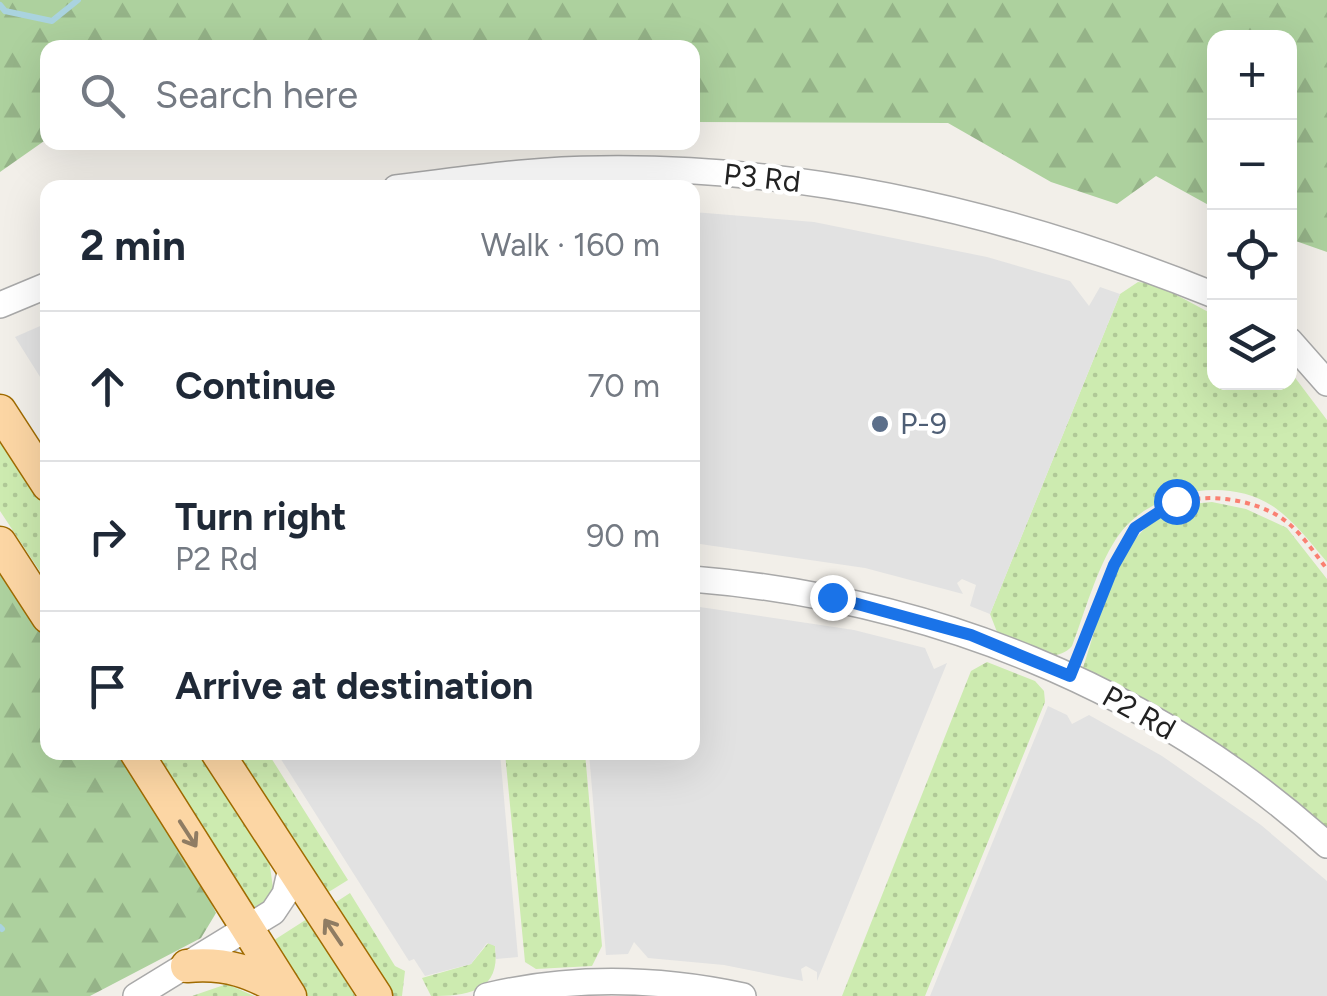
<!DOCTYPE html>
<meta charset="utf-8">
<style>
body{margin:0;font-family:Figtree,sans-serif;background:#f2f2f3;color:#1f2937}
.controls{position:absolute;right:30px;top:30px;display:grid;overflow:hidden;border-radius:20px;box-shadow:0 10px 40px #0002}
.controls button{width:90px;height:90px;display:grid;place-items:center;padding:0;border:0;border-bottom:2px solid #e0e1e3;background:#fff;color:#1f2937;font:50px sans-serif}
.stop{position:absolute;width:30px;height:30px;margin:-22px;border:8px solid #1a73e8;border-radius:50%;background:#fff}
.stop.end{background:#1a73e8;border-color:#fff;box-shadow:0 2px 10px #0008}
.list{margin:0;padding:0;list-style:none}
h2{display:flex;justify-content:space-between;align-items:center;height:130px;margin:0;padding:0 40px;font-size:42px}
h2 small{font-size:32px;font-weight:400;color:#747a83}
.list li{display:grid;grid-template-columns:65px 1fr auto;gap:30px;align-items:center;box-sizing:border-box;height:150px;padding:0 40px;border-top:2px solid #e0e1e3}
.list b{display:block;font-size:38px;white-space:nowrap}
.list p{margin:0;font-size:32px;white-space:nowrap;color:#747a83}
.list em{font-size:32px;font-style:normal;color:#747a83}
.icon{flex:none;width:55px;height:55px;fill:none;stroke:currentColor;stroke-width:2;stroke-linecap:round;stroke-linejoin:round}
.map{position:relative;flex:none;width:1327px;height:996px;overflow:hidden}
.search{position:absolute;background:#fff;box-shadow:0 10px 40px #0002;left:40px;top:40px;width:660px;height:110px;display:flex;align-items:center;gap:25px;box-sizing:border-box;padding:0 35px;border-radius:20px;color:#747a83;font-size:38px}
.panel{position:absolute;background:#fff;box-shadow:0 10px 40px #0002;left:40px;top:180px;width:660px;height:580px;border-radius:20px}
.map>svg:first-child{display:block}
</style>
<div class="map">
<svg width="1327" height="996" viewBox="0 0 1327 996">
<defs>
<pattern id="grass-dots" width="8" height="8" patternUnits="userSpaceOnUse" patternTransform="scale(2.5)"><rect width="8" height="8" fill="#cdebb0"/><path d="M2 2h.1M6 6h.1" fill="none" stroke="#b0c997" stroke-width="1.8" stroke-linecap="round"/></pattern>
<pattern id="forest-firs" width="22" height="20" patternUnits="userSpaceOnUse" patternTransform="scale(2.5)"><rect width="22" height="20" fill="#add19e"/><path d="M5 1l3.5 6h-7zM16 11l3.5 6h-7z" fill="#95b388"/></pattern>
</defs>
<rect width="100%" height="100%" fill="#f2efe9"/>
<path fill="url(#grass-dots)" d="M 1138,282 L 1156,284 L 1214,315 L 1214,382 L 1290,382 L 1290,371 L 1327,420 L 1327,562 C 1310,542 1295,522 1274,507 C 1226,474 1147,491 1116,539 C 1096,570 1085,612 1072,646 C 1052,668 1022,646 999,637 L 990,614 L 1120,294 Z
M 0,436 L 47,512 L 47,582 L 0,511 Z
M 1212,502 L 1246,509 L 1287,528 L 1327,579 L 1327,832 L 1082,671 C 1107,598 1117,507 1212,502 Z
M 987,662 L 1035,681 L 1044,691 L 1045,702 L 925,996 L 842,996 L 971,671 Z
M 144,753 L 201,753 L 269,859 L 273,888 L 257,915 Z
M 228,753 L 268,753 L 348,880 L 319,898 Z
M 505,753 L 585,753 L 602,946 L 592,966 L 536,969 L 525,962 Z
M 350,893 L 395,966 L 405,971 L 402,996 L 384,996 L 330,906 Z
M 307,919 L 355,996 L 300,996 L 268,944 Z
M 489,942 L 495,946 C 501,991 470,996 431,996 L 422,978 L 471,964 Z
M 227,984 L 254,996 L 192,996 Z"/>
<path fill="url(#forest-firs)" d="M 0,0 L 1327,0 L 1327,252 L 1290,239 L 1290,38 L 1214,38 L 1214,208 L 1156,176 L 1117,204 L 1051,182 L 948,123 L 693,122 L 692,48 L 48,48 L 47,139 L 0,172 Z
M 442,143 L 595,143 L 456,149 Z
M 0,568 L 47,642 L 48,752 L 119,753 L 196,872 L 216,913 L 201,938 L 90,996 L 0,996 Z"/>
<path fill="#e2e2e2" d="M 693,212 L 814,222 L 987,257 L 1070,281 L 1089,306 L 1100,287 L 1120,294 L 990,614 L 970,606 L 976,585 L 962,579 L 957,583 L 963,594 L 865,568 L 693,543 Z
M 47,323 L 47,388 L 15,337 Z
M 693,606 L 854,630 L 925,648 L 934,669 L 947,663 L 817,981 L 817,972 L 806,966 L 801,969 L 803,981 L 724,965 L 648,958 L 634,942 L 628,954 L 606,955 L 589,753 L 692,752 Z
M 1048,706 L 1067,715 L 1072,724 L 1089,715 L 1162,756 L 1261,825 L 1327,881 L 1327,996 L 930,996 Z
M 277,753 L 500,753 L 518,957 L 496,959 L 495,946 L 487,943 L 471,964 L 425,976 L 414,959 L 409,961 Z"/>
<g fill="none" stroke-linecap="round" stroke-linejoin="round">
<path stroke="#aad3df" stroke-width="6" d="M 0,5 L 5,11 L 52,21 L 78,0
M 0,927 L 2,929"/>
<g stroke="#a9a9a9" stroke-width="28">
<path id="minor" d="M 396,188 C 464,180 531,169 600,169 C 813,166 1019,216 1214,295
M 0,305 L 48,285
M 1290,341 L 1327,383
M 692,579 C 927,598 1151,686 1327,845
M 136,996 L 273,912 L 285,894 L 291,868
M 487,996 C 571,976 659,978 743,996"/>
</g>
<g stroke="#a06b00" stroke-width="35">
<path id="major" d="M 0,411 L 48,485
M 0,543 L 48,617
M 136,752 L 290,996
M 217,752 L 376,996
M 187,966 C 226,962 252,972 286,992"/>
</g>
<path stroke="#fa8072" stroke-width="4" stroke-dasharray="5 5" stroke-linecap="butt" d="M 1077,657 C 1094,616 1106,566 1134,531 C 1165,490 1232,491 1275,514 C 1297,526 1312,550 1327,569"/>
<use href="#minor" stroke="#fff" stroke-width="25"/>
<use href="#major" stroke="#fcd6a4" stroke-width="32"/>
</g>
<defs><path id="oneway-shaft" d="M-6 0H5M1.5-3L5.5 0L1.5 3" fill="none" stroke-width="1.6" stroke-linecap="round" stroke-linejoin="round" transform="scale(2.5)"/></defs>
<g stroke="#8f7c63">
<use href="#oneway-shaft" transform="translate(188 834) rotate(57)"/>
<use href="#oneway-shaft" transform="translate(333 932) rotate(-124)"/>
</g>
<g fill="none" stroke-linecap="round" stroke-linejoin="round">
<path stroke="#1a73e8" stroke-width="12" d="M 832,597 L 971,635 L 1070,676 L 1114,565 L 1135,528 L 1176,501"/>
</g>
<circle fill="#5c6f8a" stroke="#fff" stroke-width="4" cx="880" cy="424" r="10"/>
<g text-anchor="middle" stroke-width="9" stroke-linejoin="round" paint-order="stroke">
<g font-size="30" fill="#222" stroke="#fff">
<text transform="translate(762 178) rotate(6)" y="10">P3 Rd</text>
<text transform="translate(1139 713) rotate(29)" y="10">P2 Rd</text>
</g>
<g font-size="30" fill="#4e5e75" stroke="#fff" text-anchor="start">
<text x="900" y="434">P-9</text>
</g>
</g>
</svg>
<div class="controls">
<button>+</button>
<button>−</button>
<button><svg class="icon" aria-label="locate" viewBox="0 0 24 24"><circle cx="12" cy="12" r="6"/><path d="M12 2v4M12 18v4M2 12h4M18 12h4"/></svg></button>
<button><svg class="icon" aria-label="layers" viewBox="0 0 24 24"><path d="M12 4l9 5-9 5-9-5zM3 14l9 5 9-5"/></svg></button>
</div>
<div class="stop" style="left:1176px;top:501px"></div>
<div class="stop end" style="left:832px;top:597px"></div>
<div class="search"><svg class="icon" aria-label="search" viewBox="0 0 24 24"><circle cx="10" cy="10" r="6"/><path d="M15 15l6 6"/></svg>Search here</div>
<section class="panel">
<h2>2 min<small>Walk · 160 m</small></h2>
<ul class="list">
<li><svg class="icon" aria-label="ahead" viewBox="0 0 24 24"><path d="M12 20V5M6 11l6-6 6 6"/></svg><div><b>Continue</b></div><em>70 m</em></li>
<li><svg class="icon" aria-label="right" viewBox="0 0 24 24"><path d="M7 20v-9h11M14 6l5 5-5 5"/></svg><div><b>Turn right</b><p>P2 Rd</p></div><em>90 m</em></li>
<li><svg class="icon" aria-label="arrive" viewBox="0 0 24 24"><path d="M6 21V4h12l-3 4 3 4H6"/></svg><div><b>Arrive at destination</b></div></li>
</ul>
</section>
</div>
